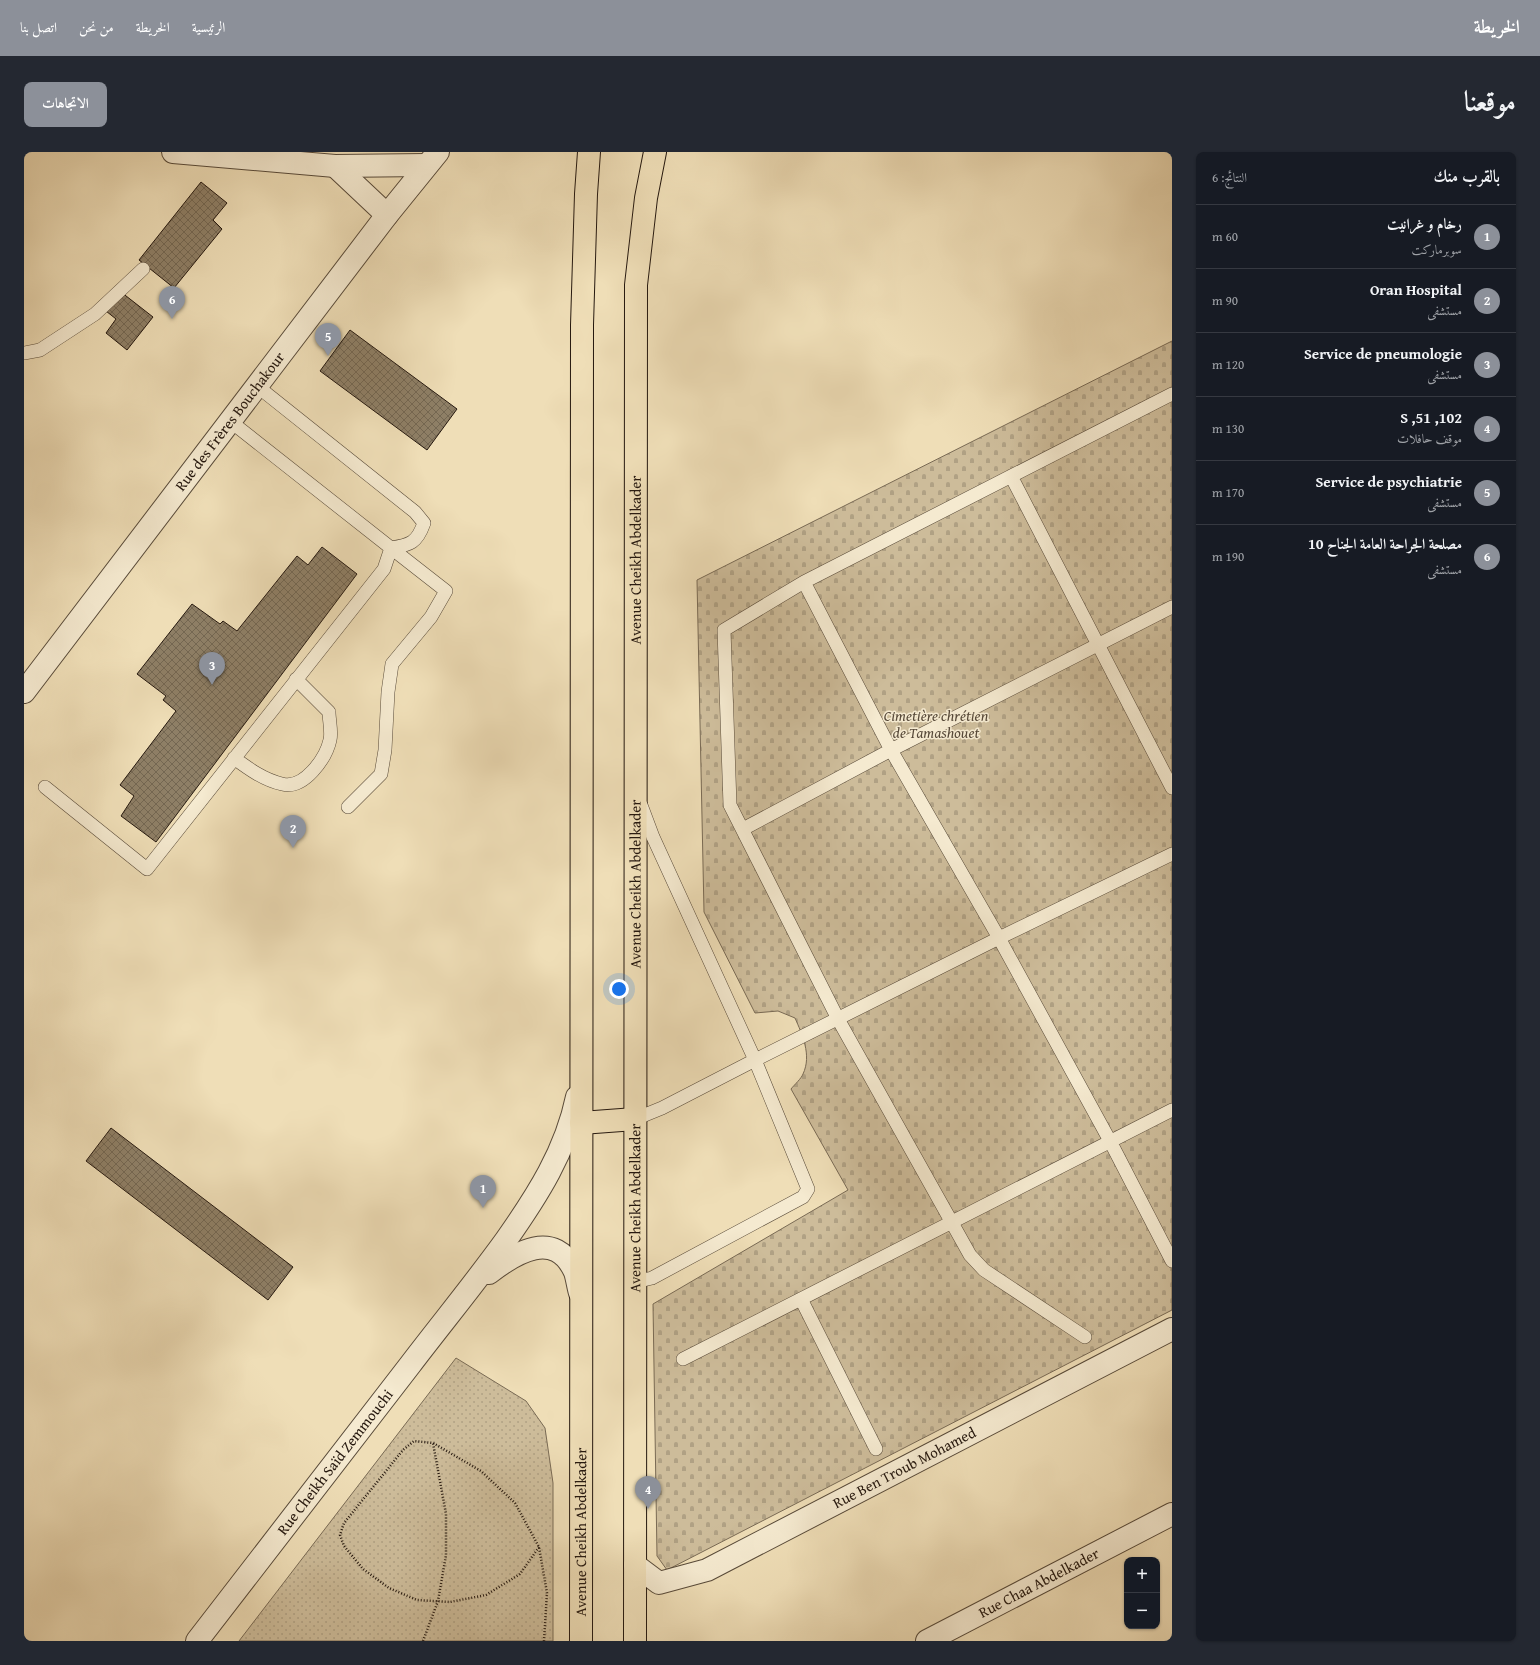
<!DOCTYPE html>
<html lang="ar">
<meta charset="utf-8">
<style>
body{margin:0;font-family:"Gentium Book Plus",Amiri,serif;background:#242831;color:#f1f3f6;direction:rtl}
.controls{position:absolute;right:12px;bottom:12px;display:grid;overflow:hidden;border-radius:8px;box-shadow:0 1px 3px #0004}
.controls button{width:36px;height:36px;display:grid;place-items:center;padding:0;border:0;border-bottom:1px solid #363941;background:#171b24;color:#f1f3f6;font:20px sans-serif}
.you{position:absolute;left:595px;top:837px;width:14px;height:14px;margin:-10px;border:3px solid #fff;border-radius:50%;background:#1a73e8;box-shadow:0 0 0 6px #1a73e833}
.badge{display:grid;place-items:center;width:26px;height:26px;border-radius:50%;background:#8c9099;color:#fff;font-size:13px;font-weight:700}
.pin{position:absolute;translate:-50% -33px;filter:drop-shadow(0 1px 2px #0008)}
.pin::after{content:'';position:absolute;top:21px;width:14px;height:12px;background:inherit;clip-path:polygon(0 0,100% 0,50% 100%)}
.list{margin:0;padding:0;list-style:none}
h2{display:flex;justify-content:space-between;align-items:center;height:52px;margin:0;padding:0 16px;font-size:17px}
h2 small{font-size:13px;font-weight:400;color:#9ea1a6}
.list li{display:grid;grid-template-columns:26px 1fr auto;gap:12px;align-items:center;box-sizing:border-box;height:64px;padding:0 16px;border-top:1px solid #363941}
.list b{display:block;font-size:15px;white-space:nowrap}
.list p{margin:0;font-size:13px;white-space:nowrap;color:#9ea1a6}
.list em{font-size:13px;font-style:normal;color:#9ea1a6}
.map{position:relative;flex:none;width:1148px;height:1489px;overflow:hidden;direction:ltr;border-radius:8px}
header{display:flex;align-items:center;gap:24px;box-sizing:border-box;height:56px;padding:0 20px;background:#8c9099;color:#fff}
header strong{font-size:19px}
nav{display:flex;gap:22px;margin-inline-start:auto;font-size:14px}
.intro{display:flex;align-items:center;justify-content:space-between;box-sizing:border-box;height:96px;padding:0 24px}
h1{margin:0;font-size:28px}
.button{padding:10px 18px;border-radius:8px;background:#8c9099;color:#fff;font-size:14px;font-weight:700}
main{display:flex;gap:24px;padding:0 24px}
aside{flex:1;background:#171b24;border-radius:8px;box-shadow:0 1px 3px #0004}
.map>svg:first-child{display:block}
</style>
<header>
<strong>الخريطة</strong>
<nav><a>الرئيسية</a><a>الخريطة</a><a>من نحن</a><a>اتصل بنا</a></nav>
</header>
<div class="intro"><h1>موقعنا</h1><a class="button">الاتجاهات</a></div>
<main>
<aside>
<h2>بالقرب منك<small>النتائج: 6</small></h2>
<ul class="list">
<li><span class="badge">1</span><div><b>رخام و غرانيت</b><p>سوبرماركت</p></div><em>60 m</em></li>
<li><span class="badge">2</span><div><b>Oran Hospital</b><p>مستشفى</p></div><em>90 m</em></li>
<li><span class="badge">3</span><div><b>Service de pneumologie</b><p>مستشفى</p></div><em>120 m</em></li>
<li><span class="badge">4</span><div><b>102, 51, S</b><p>موقف حافلات</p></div><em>130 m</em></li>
<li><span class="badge">5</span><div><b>Service de psychiatrie</b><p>مستشفى</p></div><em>170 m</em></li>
<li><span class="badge">6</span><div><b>مصلحة الجراحة العامة الجناح 10</b><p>مستشفى</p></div><em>190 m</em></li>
</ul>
</aside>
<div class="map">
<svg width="1148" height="1489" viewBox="0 0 1148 1489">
<defs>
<pattern id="grass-dots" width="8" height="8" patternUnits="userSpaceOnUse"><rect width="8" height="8" fill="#cdbc9a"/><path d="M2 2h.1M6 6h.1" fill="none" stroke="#b0a184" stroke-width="1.8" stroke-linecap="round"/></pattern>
<pattern id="cemetery-stones" width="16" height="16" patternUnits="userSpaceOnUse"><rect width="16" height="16" fill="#cdbc9a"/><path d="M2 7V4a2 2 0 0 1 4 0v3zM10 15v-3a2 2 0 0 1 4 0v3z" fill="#b0a184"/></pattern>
<pattern id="building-cross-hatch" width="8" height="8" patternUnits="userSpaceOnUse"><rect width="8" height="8" fill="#8e7f66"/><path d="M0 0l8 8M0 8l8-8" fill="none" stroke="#746752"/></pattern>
</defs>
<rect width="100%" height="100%" fill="#efdeb7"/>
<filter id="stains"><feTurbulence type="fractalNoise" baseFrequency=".005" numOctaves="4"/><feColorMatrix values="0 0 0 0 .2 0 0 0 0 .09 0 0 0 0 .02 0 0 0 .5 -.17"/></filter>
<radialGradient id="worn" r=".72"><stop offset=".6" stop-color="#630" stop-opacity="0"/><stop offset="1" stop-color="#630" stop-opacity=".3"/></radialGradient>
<path fill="url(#grass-dots)" stroke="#796a54" d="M 432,1206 L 502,1249 L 521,1276 L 529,1331 L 529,1489 L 215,1489 Z"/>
<path fill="url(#cemetery-stones)" stroke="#796a54" d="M 1148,189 L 1148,1158 L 643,1418 L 633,1404 L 629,1152 L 824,1038 L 767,937 C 771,932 777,927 779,922 C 788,903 778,882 771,866 L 754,859 L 731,861 L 680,760 L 673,428 Z"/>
<path fill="url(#building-cross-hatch)" stroke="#25180f" d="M 177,30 L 203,51 L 189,68 L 198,77 L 150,136 L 115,108 Z
M 97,140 L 129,165 L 103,198 L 82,181 L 92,167 L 82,159 Z
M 326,178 L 433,257 L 403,298 L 296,219 Z
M 298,395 L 333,422 L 132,690 L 97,664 L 110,644 L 96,633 L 152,559 L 139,548 L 142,544 L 113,522 L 168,452 L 196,472 L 199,469 L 213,479 L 273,404 L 284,413 Z
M 87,976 L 269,1115 L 244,1148 L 62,1009 Z"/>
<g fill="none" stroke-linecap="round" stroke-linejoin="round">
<g stroke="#584a39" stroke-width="14">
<path id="service" d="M 0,201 L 16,198 L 71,162 L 119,117
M 206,269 L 367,396 C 386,393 393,391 400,371 L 391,360 L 233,234
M 987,324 L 1148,636
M 780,430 L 867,598 L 975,786 L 1086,989 L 1148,1109
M 210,606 C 225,617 240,628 258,632 C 280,638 302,606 306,588 C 308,580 305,568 305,560 L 272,527
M 21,635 L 123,717 L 360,417 L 367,396 L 422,439 L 407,465 L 368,512 L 364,540 L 361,598 L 357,622 L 324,655
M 719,677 L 867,598 L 1148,455
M 611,967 L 638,956 L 731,908 L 629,685 L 617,653
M 611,1130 L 628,1126 L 779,1045 L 784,1037 L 731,908 L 975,786 L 1148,702
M 777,1147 L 852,1297
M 1061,1185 L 960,1118 L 946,1103 L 814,867 L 706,653 L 700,478 L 780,430 L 1148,242
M 659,1207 L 1148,958"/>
</g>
<g stroke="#584a39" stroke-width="24">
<g id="minor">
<path id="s1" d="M 611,1413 L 635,1431 L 683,1418 L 1148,1177"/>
<path id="s2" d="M 903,1489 L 1148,1362"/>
</g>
</g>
<g stroke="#584a39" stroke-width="24">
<g id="tertiary">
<path d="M 149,0 L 311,14 L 402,13"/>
<path d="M 311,14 L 363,63"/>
<path id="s3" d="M 0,540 L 363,63 L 414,0"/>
<path d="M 465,1121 C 491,1101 531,1076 551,1120 C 553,1126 554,1134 556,1141"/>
<path id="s4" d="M 173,1489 C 244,1397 315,1305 386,1213 C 418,1171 451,1131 482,1088 C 513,1044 542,999 553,945"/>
</g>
</g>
<g stroke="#25180f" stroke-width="24">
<g id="primary">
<path d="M 557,971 L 611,967"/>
<path id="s5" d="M 557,1489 L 558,173 L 562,42 L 565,0"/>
<path id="s6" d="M 611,1489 L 612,133 L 622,46 L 631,0"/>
</g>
</g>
<path stroke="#25180f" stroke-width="2.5" stroke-dasharray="1 2" stroke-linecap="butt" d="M 515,1395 L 496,1422 L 462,1443 L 426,1450 L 393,1448 L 365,1436 L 339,1417 L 320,1394 L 316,1383 L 320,1371 L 379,1298 L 390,1289 L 409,1291 L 457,1319 L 491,1351 L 515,1395 L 523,1441 L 520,1489
M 399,1489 L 414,1449 L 422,1403 L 422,1362 L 409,1291"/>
<use href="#service" stroke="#f5ead0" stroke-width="13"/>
<use href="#minor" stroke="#f5ead0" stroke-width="22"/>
<use href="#tertiary" stroke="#f5ead0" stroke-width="22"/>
<use href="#primary" stroke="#efdeb7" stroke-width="22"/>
</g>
<g text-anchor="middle" stroke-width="3" stroke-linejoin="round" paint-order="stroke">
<g font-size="15" fill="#25180f" stroke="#f5ead0">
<text dy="5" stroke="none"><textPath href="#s3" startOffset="340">Rue des Frères Bouchakour</textPath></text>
<text dy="5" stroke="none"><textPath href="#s6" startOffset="1081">Avenue Cheikh Abdelkader</textPath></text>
<text dy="5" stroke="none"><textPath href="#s6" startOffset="757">Avenue Cheikh Abdelkader</textPath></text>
<text dy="5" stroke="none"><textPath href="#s6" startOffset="433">Avenue Cheikh Abdelkader</textPath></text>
<text dy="5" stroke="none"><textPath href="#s4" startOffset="226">Rue Cheikh Saïd Zemmouchi</textPath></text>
<text dy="5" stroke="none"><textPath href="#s1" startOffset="302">Rue Ben Troub Mohamed</textPath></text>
<text dy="5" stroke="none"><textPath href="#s5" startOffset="109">Avenue Cheikh Abdelkader</textPath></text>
<text dy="5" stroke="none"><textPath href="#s2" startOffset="126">Rue Chaa Abdelkader</textPath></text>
</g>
<g font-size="15" font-style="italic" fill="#574939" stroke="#f5ead0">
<text x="912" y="569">Cimetière chrétien<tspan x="912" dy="17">de Tamashouet</tspan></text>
</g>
</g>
<rect width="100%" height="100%" filter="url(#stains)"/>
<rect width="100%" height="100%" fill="url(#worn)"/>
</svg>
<div class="controls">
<button>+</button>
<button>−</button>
</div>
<div class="you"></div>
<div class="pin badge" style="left:459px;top:1056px">1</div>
<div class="pin badge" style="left:269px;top:696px">2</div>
<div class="pin badge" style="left:188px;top:533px">3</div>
<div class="pin badge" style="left:624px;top:1357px">4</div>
<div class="pin badge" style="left:304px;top:204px">5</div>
<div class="pin badge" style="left:148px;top:167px">6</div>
</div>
</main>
